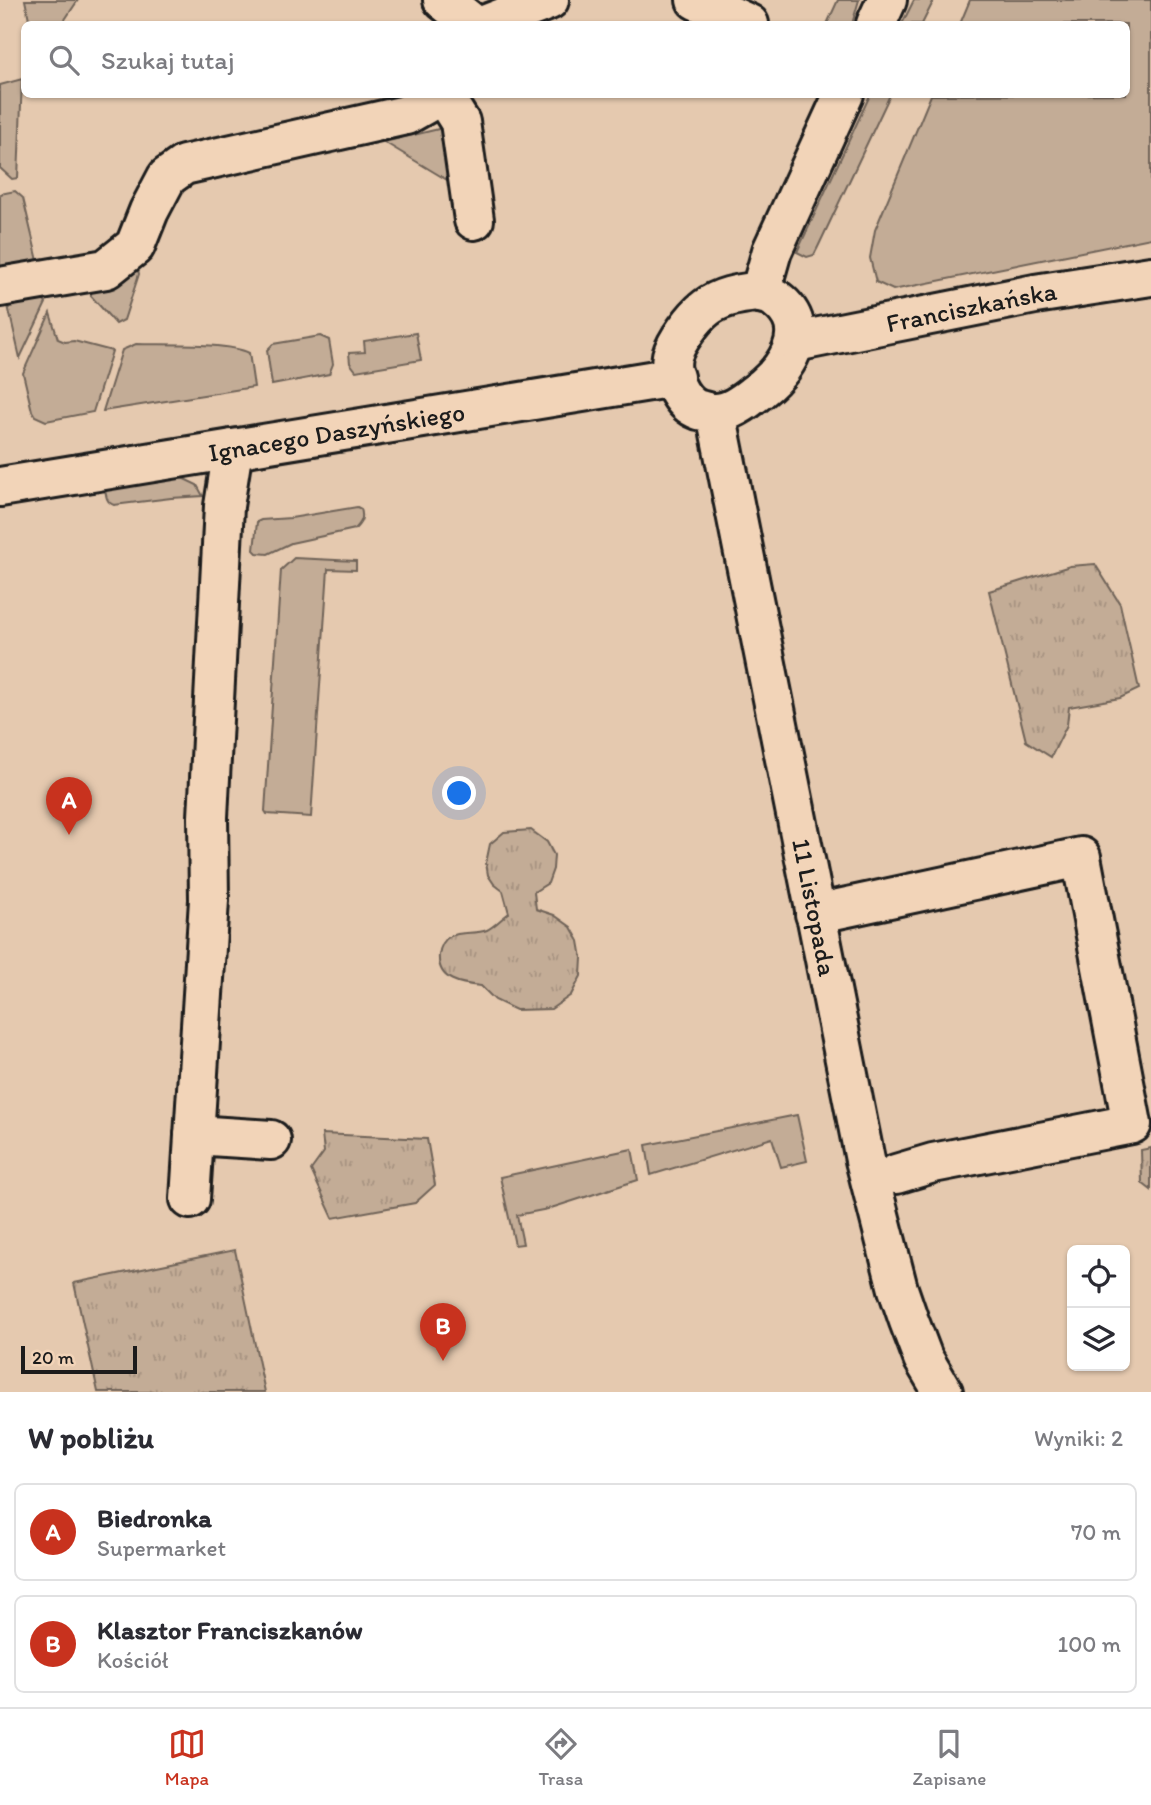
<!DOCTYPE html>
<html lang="pl">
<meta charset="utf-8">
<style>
body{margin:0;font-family:Itim,sans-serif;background:#f7f7f7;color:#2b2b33}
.controls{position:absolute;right:21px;bottom:21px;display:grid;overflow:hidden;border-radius:10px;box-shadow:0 2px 5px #0004}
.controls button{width:63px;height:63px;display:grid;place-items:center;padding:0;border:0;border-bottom:2px solid #e1e1e2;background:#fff;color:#2b2b33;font:35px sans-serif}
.scale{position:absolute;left:21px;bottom:18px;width:116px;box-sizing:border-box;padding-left:7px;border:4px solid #1c1c1c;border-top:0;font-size:19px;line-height:24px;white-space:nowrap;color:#1c1c1c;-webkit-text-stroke:5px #f2d4b8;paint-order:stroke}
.you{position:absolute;left:460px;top:794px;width:24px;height:24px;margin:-18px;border:5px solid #fff;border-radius:50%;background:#1a73e8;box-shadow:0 0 0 10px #1a73e833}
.badge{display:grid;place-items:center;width:46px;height:46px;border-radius:50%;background:#c8321e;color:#fff;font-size:23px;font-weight:700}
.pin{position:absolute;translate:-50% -58px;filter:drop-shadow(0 2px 4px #0008)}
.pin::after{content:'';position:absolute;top:37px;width:24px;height:21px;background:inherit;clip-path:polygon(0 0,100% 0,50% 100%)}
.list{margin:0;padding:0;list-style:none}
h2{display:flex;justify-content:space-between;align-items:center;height:91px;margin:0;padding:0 28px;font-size:30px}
h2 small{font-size:23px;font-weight:400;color:#7c7c81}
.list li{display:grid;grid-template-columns:46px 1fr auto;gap:21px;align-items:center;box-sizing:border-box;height:98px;margin:0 14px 14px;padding:0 14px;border:2px solid #e1e1e2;border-radius:10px}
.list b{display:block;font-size:26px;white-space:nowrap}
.list p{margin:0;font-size:23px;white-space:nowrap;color:#7c7c81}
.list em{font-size:23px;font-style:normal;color:#7c7c81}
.icon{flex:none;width:38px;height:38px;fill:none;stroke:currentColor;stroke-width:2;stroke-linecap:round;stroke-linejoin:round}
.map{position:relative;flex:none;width:1151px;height:1392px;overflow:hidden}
.search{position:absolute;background:#fff;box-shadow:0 2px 5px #0004;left:21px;right:21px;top:21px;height:77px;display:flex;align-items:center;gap:18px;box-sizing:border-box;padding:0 24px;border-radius:10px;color:#7c7c81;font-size:26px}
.sheet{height:315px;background:#fff}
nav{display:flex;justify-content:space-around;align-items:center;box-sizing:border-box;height:98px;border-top:2px solid #e1e1e2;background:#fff;font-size:19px;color:#7c7c81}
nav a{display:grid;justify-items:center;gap:4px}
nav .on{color:#c8321e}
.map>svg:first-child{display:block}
</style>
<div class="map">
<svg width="1151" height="1392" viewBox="0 0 1151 1392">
<defs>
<pattern id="park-tufts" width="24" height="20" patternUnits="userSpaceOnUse" patternTransform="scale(1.75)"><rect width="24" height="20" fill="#c3ac96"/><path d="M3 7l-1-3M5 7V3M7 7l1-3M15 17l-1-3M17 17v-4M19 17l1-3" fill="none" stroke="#a79381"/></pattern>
</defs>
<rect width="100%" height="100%" fill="#e5c9af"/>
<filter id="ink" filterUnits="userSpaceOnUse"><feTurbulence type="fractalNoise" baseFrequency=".0143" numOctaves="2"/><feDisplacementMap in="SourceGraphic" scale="14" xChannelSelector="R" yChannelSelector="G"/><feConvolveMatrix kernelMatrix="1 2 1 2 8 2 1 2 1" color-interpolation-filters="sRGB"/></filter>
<g filter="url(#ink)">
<path fill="#c3ac96" stroke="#706459" stroke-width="2" d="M 25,0 L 78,0 L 62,24 L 30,24 Z
M 838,0 L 859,0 L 852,24 L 827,24 Z
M 914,0 L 934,0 L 922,24 L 902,24 Z
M 970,0 L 1151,0 L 1151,238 L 893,290 L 876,282 L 870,258 L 875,230 L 931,95 L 1126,94 L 1126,24 L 960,24 Z
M 22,79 L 18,178 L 12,179 L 0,168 L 0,85 Z
M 870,95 L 890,95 L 818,247 L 814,255 L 807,257 L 797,252 Z
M 443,128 L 457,186 L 384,142 Z
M 15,191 L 23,198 L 39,265 L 0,273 L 0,194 Z
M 137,265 L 139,274 L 124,320 L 116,324 L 91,296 L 91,287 Z
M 37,295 L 46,303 L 20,358 L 6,297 Z
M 50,313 L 58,339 L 65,342 L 74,341 L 112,351 L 93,412 L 46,421 L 35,416 L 32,411 L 23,373 Z
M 416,333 L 421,360 L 356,371 L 350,363 L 349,353 L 365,352 L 364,341 Z
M 320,336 L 329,340 L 333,364 L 329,374 L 272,385 L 267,350 L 273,344 Z
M 136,344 C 163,345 229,342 249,353 L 254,387 L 103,411 L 122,350 Z
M 178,476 L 197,485 L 203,496 L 171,498 L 114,505 C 106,502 106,496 105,488 Z
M 357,507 L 361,509 C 364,518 361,523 355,529 L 291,543 L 268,554 L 257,553 L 254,550 L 257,522 L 261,520 L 291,518 Z
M 294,558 L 356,561 L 356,570 L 328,569 L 311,817 L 267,814 L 265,811 L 281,570 Z
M 797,1115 L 807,1161 L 781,1167 L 772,1138 L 651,1175 L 646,1145 Z
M 632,1149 L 638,1180 L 548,1209 L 517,1215 L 523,1244 L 515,1245 L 500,1177 Z"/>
<path fill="url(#park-tufts)" stroke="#706459" stroke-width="2" d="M 1095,564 L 1120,604 L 1139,689 L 1120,698 L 1069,707 L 1067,725 L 1051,757 L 1026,741 L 989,591 L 1070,566 Z
M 531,830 L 547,842 L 554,855 L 553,869 L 548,883 L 534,892 L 536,909 L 554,915 L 571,927 L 579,941 L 582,958 L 581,976 L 571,995 L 551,1009 L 516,1010 L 495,1000 L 481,986 C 461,984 437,981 439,955 C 440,948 442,941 449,937 C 461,930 475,935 487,930 C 494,927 502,918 509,913 L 503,891 L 494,884 L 488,875 L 486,863 L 490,844 L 504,832 Z
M 322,1134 L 427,1139 L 435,1185 L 415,1203 L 333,1218 L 311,1170 L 324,1152 Z
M 1151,1148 L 1151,1190 L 1142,1183 L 1141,1150 Z
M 235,1250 L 265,1392 L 98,1392 L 74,1283 Z"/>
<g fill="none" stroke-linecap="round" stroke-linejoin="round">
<g stroke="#1c1c1c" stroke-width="44">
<g id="street">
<path d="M 443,0 L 473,24"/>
<path d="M 696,0 L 749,24"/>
<path d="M 487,24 L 549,0"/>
<path d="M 876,24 L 887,0"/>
<path d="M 443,95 L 460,122 L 474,220"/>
<path d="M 0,287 L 106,269 L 135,246 L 149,211 L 167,177 L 184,165 L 406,115 L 443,94"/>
<path d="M 760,293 L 772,251 L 844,94"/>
<path id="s1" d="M 716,413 L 865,1160 L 898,1289 L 909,1321 L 923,1358 L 943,1392"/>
<path d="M 815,914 L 1081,857 L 1132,1124 L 933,1163 L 896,1174"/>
<path d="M 194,1135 L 271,1140"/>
<path d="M 190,1199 L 209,900 L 208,817 L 224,506 L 233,449"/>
</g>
</g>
<g stroke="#1c1c1c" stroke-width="44">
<g id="secondary">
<path d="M 756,292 C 763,294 771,295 776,299 C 817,330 784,373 753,395 C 743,403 728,413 715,413 C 709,413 704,411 699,410 C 680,403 668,376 672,356 C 676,342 694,317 706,308 C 720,297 738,294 756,292 Z"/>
<path id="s2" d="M 795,342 L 1035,294 L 1151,276"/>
<path id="s3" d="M 0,487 L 674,377"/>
</g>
</g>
<use href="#street" stroke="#f2d4b8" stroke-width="38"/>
<use href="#secondary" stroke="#f2d4b8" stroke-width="38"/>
</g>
</g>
<g text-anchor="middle" stroke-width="7" stroke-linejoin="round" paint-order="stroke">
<g font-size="26" fill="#1c1c1c" stroke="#f2d4b8">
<text dy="9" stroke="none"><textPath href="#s2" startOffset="180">Franciszkańska</textPath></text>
<text dy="9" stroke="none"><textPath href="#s3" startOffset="341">Ignacego Daszyńskiego</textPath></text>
<text dy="9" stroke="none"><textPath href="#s1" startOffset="504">11 Listopada</textPath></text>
</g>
</g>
</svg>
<div class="controls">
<button><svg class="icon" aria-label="locate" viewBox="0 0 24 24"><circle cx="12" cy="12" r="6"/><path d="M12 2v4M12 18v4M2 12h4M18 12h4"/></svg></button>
<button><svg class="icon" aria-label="layers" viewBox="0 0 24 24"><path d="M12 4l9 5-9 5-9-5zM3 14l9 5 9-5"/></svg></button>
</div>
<div class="scale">20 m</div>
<div class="you"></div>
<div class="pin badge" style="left:69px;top:835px">A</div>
<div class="pin badge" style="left:443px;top:1361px">B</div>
<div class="search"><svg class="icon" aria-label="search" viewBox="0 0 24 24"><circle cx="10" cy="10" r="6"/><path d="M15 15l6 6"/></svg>Szukaj tutaj</div>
</div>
<section class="sheet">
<h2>W pobliżu<small>Wyniki: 2</small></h2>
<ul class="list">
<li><span class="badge">A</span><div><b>Biedronka</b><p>Supermarket</p></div><em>70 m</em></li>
<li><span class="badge">B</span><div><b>Klasztor Franciszkanów</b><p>Kościół</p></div><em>100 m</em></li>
</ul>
</section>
<nav>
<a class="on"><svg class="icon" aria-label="map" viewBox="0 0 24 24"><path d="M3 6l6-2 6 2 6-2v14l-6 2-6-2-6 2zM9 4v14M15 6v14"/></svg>Mapa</a>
<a><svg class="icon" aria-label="directions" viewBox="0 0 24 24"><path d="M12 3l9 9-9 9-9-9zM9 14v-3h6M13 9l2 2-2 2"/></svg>Trasa</a>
<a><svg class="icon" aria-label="saved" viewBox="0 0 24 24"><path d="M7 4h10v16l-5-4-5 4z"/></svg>Zapisane</a>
</nav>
